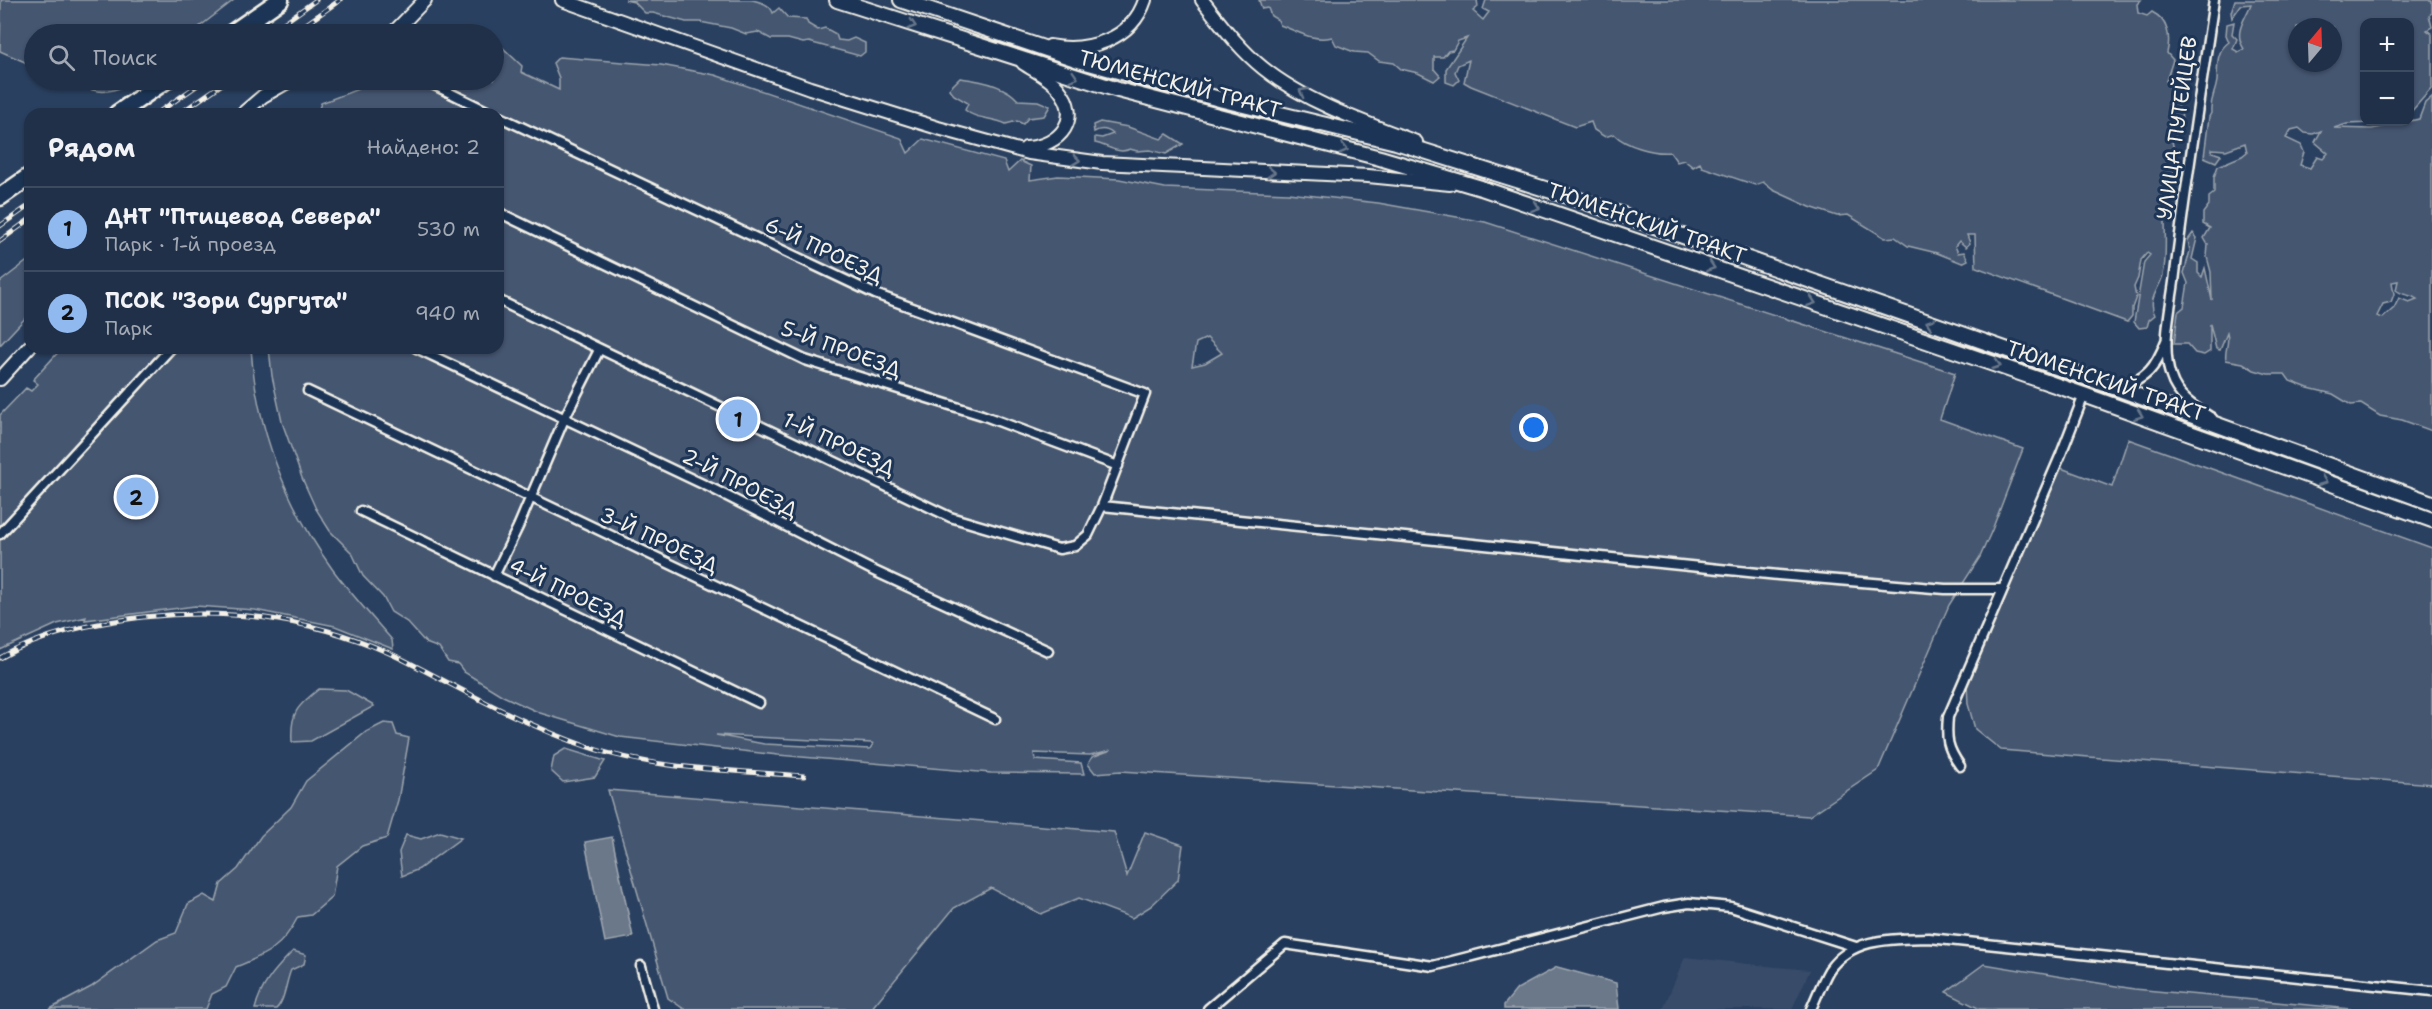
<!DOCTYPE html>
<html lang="ru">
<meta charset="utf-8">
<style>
body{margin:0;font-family:"Shantell Sans",sans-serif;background:#2d3c52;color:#f1f3f6}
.controls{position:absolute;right:18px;top:18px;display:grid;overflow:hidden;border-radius:12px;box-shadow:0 2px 4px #0004}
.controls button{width:54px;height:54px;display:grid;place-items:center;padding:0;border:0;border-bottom:2px solid #3d4b60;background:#203048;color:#f1f3f6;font:30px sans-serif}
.compass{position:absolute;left:2288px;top:18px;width:54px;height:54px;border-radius:50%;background:#203048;box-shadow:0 2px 4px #0004;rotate:19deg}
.you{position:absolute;left:1534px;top:428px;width:21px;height:21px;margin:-15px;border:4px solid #fff;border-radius:50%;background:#1a73e8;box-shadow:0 0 0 9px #1a73e833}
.badge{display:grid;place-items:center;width:39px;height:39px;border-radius:50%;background:#90b9f0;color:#111;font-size:20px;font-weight:700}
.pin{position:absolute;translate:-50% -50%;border:3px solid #fff;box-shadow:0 2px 6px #0006}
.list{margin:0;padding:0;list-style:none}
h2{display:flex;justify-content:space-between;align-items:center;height:78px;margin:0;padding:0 24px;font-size:26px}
h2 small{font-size:20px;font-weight:400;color:#a2a9b4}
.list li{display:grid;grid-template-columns:39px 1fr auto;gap:18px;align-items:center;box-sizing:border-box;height:84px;padding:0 24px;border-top:2px solid #3d4b60}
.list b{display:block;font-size:22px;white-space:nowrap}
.list p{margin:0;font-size:20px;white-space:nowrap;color:#a2a9b4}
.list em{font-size:20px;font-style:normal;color:#a2a9b4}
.icon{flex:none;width:33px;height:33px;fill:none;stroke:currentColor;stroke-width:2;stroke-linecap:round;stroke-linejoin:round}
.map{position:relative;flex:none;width:2432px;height:1009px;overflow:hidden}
.search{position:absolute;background:#203048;box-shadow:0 2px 4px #0004;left:24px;top:24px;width:480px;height:66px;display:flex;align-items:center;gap:15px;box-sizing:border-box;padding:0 21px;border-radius:33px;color:#a2a9b4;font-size:22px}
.panel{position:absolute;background:#203048;box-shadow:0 2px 4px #0004;left:24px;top:108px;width:480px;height:246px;border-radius:18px}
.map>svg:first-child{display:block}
</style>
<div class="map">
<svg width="2432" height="1009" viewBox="0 0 2432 1009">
<rect width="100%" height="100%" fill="#2a4060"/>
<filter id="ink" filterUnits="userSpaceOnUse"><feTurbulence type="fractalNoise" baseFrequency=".0167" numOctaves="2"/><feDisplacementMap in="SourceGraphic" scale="12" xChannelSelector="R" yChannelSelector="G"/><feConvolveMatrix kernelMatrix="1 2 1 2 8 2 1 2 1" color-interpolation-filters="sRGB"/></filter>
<g filter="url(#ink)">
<path fill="#374c69" d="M 1685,957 L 1776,967 L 1810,970 L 1792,1009 L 1663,1009 Z"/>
<path fill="#445771" stroke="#9ca4ac" stroke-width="1.5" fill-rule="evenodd" d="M 234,0 L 190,34 L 34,34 L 34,66 L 0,51 L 1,0 Z
M 625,0 L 752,0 C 760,2 770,4 773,13 L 779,8 L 788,18 L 806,19 L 808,24 L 818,30 L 825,28 L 836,34 L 838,40 L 847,41 L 854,38 L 865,43 L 865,52 L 860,56 L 809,42 L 803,43 L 788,39 L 771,39 L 758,32 L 746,34 L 731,28 L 700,22 L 686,22 L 653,13 L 645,13 L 634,2 Z
M 1259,0 L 1477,0 L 1478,7 L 1473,11 L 1483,20 L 1489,12 L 1483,9 L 1486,0 L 2141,0 L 2137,4 L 2138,13 L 2147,16 L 2152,12 C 2168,20 2171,37 2167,53 L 2173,60 L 2166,81 L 2170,86 L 2177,82 L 2182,93 L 2177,104 C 2186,118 2181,128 2172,141 L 2176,160 L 2172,169 L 2176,177 L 2170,184 L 2172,189 L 2164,204 L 2170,212 L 2165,218 C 2165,237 2167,257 2163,275 C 2159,290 2147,299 2155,315 L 2149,320 L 2147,327 L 2139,328 L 2134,322 L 2144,262 L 2150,255 L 2147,253 L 2141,260 L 2138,278 L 2134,287 L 2136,297 L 2132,308 L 2132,316 L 2127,322 L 1976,267 L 1975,235 L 1967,235 L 1970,243 L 1966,247 L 1959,241 L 1955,246 L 1958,253 L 1964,252 L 1968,260 L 1962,263 L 1937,253 L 1908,246 L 1895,237 L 1885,238 L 1848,215 L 1837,216 L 1810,207 L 1773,190 L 1763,182 L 1755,185 L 1702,167 L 1700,163 L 1693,167 L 1684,160 L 1677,162 L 1670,152 C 1655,154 1625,146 1614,134 L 1605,137 L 1594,130 L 1591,122 L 1575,127 L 1471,86 L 1464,82 L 1469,60 L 1458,65 L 1455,72 L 1459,80 L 1454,85 L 1446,82 L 1446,69 L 1467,38 L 1458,41 L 1453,50 L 1448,51 L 1443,57 L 1434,57 L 1434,69 L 1440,76 L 1434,81 L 1418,73 L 1401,69 L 1394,63 L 1379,61 L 1368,53 L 1354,52 L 1336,45 L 1332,37 C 1312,42 1298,31 1280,25 L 1278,20 L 1271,16 L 1268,8 L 1262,9 Z
M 2235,0 L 2432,0 L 2432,13 L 2429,15 L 2432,27 L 2427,30 L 2432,34 L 2432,88 L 2410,113 L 2410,22 L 2364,22 L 2364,122 L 2392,122 L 2347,124 L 2334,128 L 2372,129 L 2419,119 L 2425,103 L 2432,97 L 2432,431 L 2402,420 L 2380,416 L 2361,404 L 2351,405 L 2333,394 L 2308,388 L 2290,381 L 2285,374 L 2268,374 L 2254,370 L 2243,363 L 2226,360 C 2224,350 2230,344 2227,333 L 2220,350 L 2216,349 L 2210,324 L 2210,351 L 2204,355 L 2195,353 L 2187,344 L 2174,344 L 2178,312 L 2184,307 L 2188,283 L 2184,273 L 2190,251 L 2188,240 L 2193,233 L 2197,238 L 2192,259 L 2198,263 L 2198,273 L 2202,277 L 2205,268 L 2212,300 L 2211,272 L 2207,257 L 2208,245 L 2204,238 L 2210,228 L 2203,224 L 2203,213 L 2209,205 L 2209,197 L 2214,193 L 2214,177 L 2218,166 L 2242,156 L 2247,152 L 2245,143 L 2226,150 L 2212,149 L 2212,152 L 2221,155 L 2216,162 L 2204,157 L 2209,117 L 2211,113 C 2210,97 2215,95 2217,81 C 2218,66 2215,52 2229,42 L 2226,35 L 2227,24 L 2234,22 L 2232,34 L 2237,39 L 2233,49 L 2238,52 L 2244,49 C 2233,32 2245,20 2251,4 L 2241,5 L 2232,18 L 2231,12 ZM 2297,27 L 2333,27 L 2333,63 L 2297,63 ZM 2299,128 L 2305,133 L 2313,134 L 2321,131 L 2315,142 L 2328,153 L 2323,159 L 2317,157 L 2310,168 L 2300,165 L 2304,152 L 2301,145 L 2286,138 L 2291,130 ZM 2398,281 L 2396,290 C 2403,296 2410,294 2417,299 L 2409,302 L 2399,298 L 2394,308 L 2383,318 L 2377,316 L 2383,304 L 2391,302 L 2394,294 L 2392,282 Z
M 494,45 L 503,48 L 522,66 L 521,72 L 559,90 L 559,78 L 553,63 L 559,57 L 661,65 L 715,75 L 901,138 L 908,153 L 923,139 L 1004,161 L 1008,172 L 1020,161 L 1031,166 L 1030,180 L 1058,176 L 1119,179 L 1165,188 L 1288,193 L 1378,203 L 1485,222 L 1955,373 L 1940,419 L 2023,449 L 1992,530 L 1980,557 L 1949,605 L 1878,770 L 1809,816 L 1121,771 L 1095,773 L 1088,764 L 1092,757 L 1111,750 L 1090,755 L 1034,753 L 1035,760 L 1081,763 L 1084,774 L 991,773 L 778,755 L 620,737 L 540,713 L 503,696 L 464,672 L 458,664 L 448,662 L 439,648 L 426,643 L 407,622 L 391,612 L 383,597 L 363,576 L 352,553 L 330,531 L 316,509 L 302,478 L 282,422 L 272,376 L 269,348 L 498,348 L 498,114 L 317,114 L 321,103 L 382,80 L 494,80 ZM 1207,338 L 1222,353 L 1205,363 L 1192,366 L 1196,343 ZM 716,735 L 872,743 L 873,744 L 870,749 L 764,744 Z
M 960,78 C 978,80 1005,85 1018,100 L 1038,101 L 1050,106 L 1044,116 L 1028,118 L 1023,124 L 1017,121 L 1006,124 C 993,117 976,120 965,110 L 968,103 L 954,95 L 949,89 Z
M 65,80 L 133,80 C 109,99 91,91 65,80 Z
M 1100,122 L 1128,127 L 1161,139 L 1167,134 L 1183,144 L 1166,154 L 1150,150 L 1137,151 L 1130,149 C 1118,155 1107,145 1095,143 L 1095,137 L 1102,138 L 1113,134 C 1107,129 1101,128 1094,132 L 1093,125 Z
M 30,259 L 30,313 L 0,345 L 0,282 Z
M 62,348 L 251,348 C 256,427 286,505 333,570 C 351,594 372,617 392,640 L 393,649 L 335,626 L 255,610 L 195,606 L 85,620 L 86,617 L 57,624 L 0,650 L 0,415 L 26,388 L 31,391 L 38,384 L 33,380 Z
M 2128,439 L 2432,548 L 2432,784 L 2001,750 L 1975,729 L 1968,704 L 1967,684 L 2061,468 L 2112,487 Z
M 319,689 L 346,690 L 374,706 L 311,741 L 292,742 C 290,713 297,706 319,689 Z
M 384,723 L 393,724 L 397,735 L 409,738 L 398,800 L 387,838 L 362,846 L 337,866 L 332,897 L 311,915 L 298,917 C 282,948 267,954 236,967 L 226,987 L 212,994 L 206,1009 L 50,1009 L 91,987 L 157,940 L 176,933 L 188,904 L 204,895 L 216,902 L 221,884 L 238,869 L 261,836 L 291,807 L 306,781 L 366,732 Z
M 565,749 L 566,749 L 605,761 L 595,777 L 563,782 L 551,771 L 554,756 Z
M 608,790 L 1114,832 L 1127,876 L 1145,832 L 1183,845 L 1178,880 L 1151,906 L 1132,918 L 1079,898 L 1041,914 L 991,888 L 954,908 L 871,1009 L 684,1009 L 668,998 Z
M 440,832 L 461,838 L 419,869 L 402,876 L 399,852 L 406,835 L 421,839 Z
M 293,951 L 306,955 L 304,964 L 291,970 C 286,981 285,1001 276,1009 L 255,1009 C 261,984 276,969 293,951 Z
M 1984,964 L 2134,989 L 2351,1009 L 1980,1009 L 1946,992 Z"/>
<path fill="#6a788a" stroke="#a1a8b0" stroke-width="1.5" d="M 612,837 L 633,937 L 605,942 L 585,842 Z
M 1557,967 L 1616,983 L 1619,1009 L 1504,1009 L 1504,1005 L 1517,989 Z"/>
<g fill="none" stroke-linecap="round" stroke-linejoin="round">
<g stroke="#f4f1e8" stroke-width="13">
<path id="street" d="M 430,80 L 434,85 L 493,114
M 498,116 L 875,294 L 1145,394 L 1102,506 L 1088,535 L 1075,546 L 1059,549 L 950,517 L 498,300
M 498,212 L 805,360 L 982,415 L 1118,466
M 416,348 L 711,488 L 872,570 L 1048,651
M 2119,389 C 2147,378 2155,369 2166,341
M 308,391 L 995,719
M 2212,418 C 2196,408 2177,397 2171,377 C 2161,348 2170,312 2174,282 C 2185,188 2200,94 2214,0
M 1102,506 L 1778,575 L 1945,589 L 2002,589
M 361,511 L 759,703
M 0,534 L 171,348
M 494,576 L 518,527 L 565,417 L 599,350
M 1960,766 C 1947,748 1946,739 1948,717 L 2061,454 L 2084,395
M 641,966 L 653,1009
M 1208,1009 L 1285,944 L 1433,966 L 1664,907 L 1689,903 L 1731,907 L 1856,947
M 1811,1009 C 1817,996 1822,982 1829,970 C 1852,937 1893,939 1929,938 L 2432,991"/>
</g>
<g stroke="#f4f1e8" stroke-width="16">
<path id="secondary" d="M 562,0 L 810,88 L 938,128 L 1029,153 L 1102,163 L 1368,176 L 1450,184
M 1202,0 C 1221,24 1239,49 1263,68 C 1305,102 1366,123 1416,142
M 392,34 L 425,0
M 1050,46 C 1087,53 1132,40 1145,0
M 1023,63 C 1035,71 1049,77 1058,88 C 1083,118 1061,146 1026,148
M 242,114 L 263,96 L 291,80
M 0,379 L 30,346"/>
</g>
<g stroke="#f4f1e8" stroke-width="18">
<path id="primary" d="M 837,0 L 1118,90 L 1380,158 L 1481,188 L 2084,395 L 2432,520
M 901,0 L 1082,61 L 1223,100 L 1396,142 L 1583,201 L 2119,389 L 2432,503"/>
</g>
<g stroke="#f4f1e8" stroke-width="21">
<path id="highway" d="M 231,34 L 280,0
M 117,114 L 166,80
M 0,197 L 30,176"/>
</g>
<use href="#street" stroke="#1d3557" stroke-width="8"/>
<use href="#secondary" stroke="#1d3557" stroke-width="12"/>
<use href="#primary" stroke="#1d3557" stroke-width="14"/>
<use href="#highway" stroke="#1d3557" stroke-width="16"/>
<g stroke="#f4f1e8" stroke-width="5">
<path id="rail" d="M 268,34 L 316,0
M 292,34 L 340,0
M 156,114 L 205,80
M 179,114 L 228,80
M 0,226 L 30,205
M 0,241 L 30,219
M 0,658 C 44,633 94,623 143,617 C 235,608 321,619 404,660 C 465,691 524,725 588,747 C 655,770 734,770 804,776"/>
</g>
<use href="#rail" stroke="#1d3557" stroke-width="3" stroke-dasharray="9" stroke-linecap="butt"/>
</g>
<defs><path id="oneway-chevron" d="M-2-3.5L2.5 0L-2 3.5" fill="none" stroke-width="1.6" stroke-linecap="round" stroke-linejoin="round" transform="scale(1.5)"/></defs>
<g stroke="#68778a">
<use href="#oneway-chevron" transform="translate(912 25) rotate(18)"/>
<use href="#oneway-chevron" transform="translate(1074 77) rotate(17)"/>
<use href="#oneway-chevron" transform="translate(1303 92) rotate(-152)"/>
<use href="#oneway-chevron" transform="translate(1344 149) rotate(14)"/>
<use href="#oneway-chevron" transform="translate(1076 160) rotate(7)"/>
<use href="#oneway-chevron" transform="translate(1271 172) rotate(3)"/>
<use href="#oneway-chevron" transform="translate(1536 207) rotate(19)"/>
<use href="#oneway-chevron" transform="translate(1711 267) rotate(19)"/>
<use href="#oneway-chevron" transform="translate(1812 302) rotate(19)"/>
<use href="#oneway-chevron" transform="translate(1930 323) rotate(-161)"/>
<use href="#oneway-chevron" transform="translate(1997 365) rotate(19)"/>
<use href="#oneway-chevron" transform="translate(2139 415) rotate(20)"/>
<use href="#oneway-chevron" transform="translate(2323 481) rotate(20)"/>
</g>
</g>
<g text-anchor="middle" stroke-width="6" stroke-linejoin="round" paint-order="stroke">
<g font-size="21" fill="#f4f1e8" stroke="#1d3557">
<text transform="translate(1180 84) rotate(15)" y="7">ТЮМЕНСКИЙ ТРАКТ</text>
<text transform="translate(2177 128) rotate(-82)" y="7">УЛИЦА ПУТЕЙЦЕВ</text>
<text transform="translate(1647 223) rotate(19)" y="7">ТЮМЕНСКИЙ ТРАКТ</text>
<text transform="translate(824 250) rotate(25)" y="7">6-Й ПРОЕЗД</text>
<text transform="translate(841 349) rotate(20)" y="7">5-Й ПРОЕЗД</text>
<text transform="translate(2106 381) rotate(19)" y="7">ТЮМЕНСКИЙ ТРАКТ</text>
<text transform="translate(839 444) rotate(25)" y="7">1-Й ПРОЕЗД</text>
<text transform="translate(740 483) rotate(27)" y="7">2-Й ПРОЕЗД</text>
<text transform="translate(659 540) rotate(25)" y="7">3-Й ПРОЕЗД</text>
<text transform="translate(568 592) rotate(26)" y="7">4-Й ПРОЕЗД</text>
</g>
</g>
</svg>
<div class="controls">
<button>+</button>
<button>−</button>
</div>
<svg class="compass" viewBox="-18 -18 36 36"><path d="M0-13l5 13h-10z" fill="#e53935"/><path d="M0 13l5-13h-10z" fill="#a2a9b4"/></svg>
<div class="you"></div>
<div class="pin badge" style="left:738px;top:419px">1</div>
<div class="pin badge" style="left:136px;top:497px">2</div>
<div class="search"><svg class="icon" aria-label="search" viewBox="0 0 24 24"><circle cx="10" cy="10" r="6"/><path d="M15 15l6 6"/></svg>Поиск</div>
<section class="panel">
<h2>Рядом<small>Найдено: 2</small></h2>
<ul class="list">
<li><span class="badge">1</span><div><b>ДНТ &quot;Птицевод Севера&quot;</b><p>Парк · 1-й проезд</p></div><em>530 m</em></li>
<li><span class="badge">2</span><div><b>ПСОК &quot;Зори Сургута&quot;</b><p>Парк</p></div><em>940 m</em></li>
</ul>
</section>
</div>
